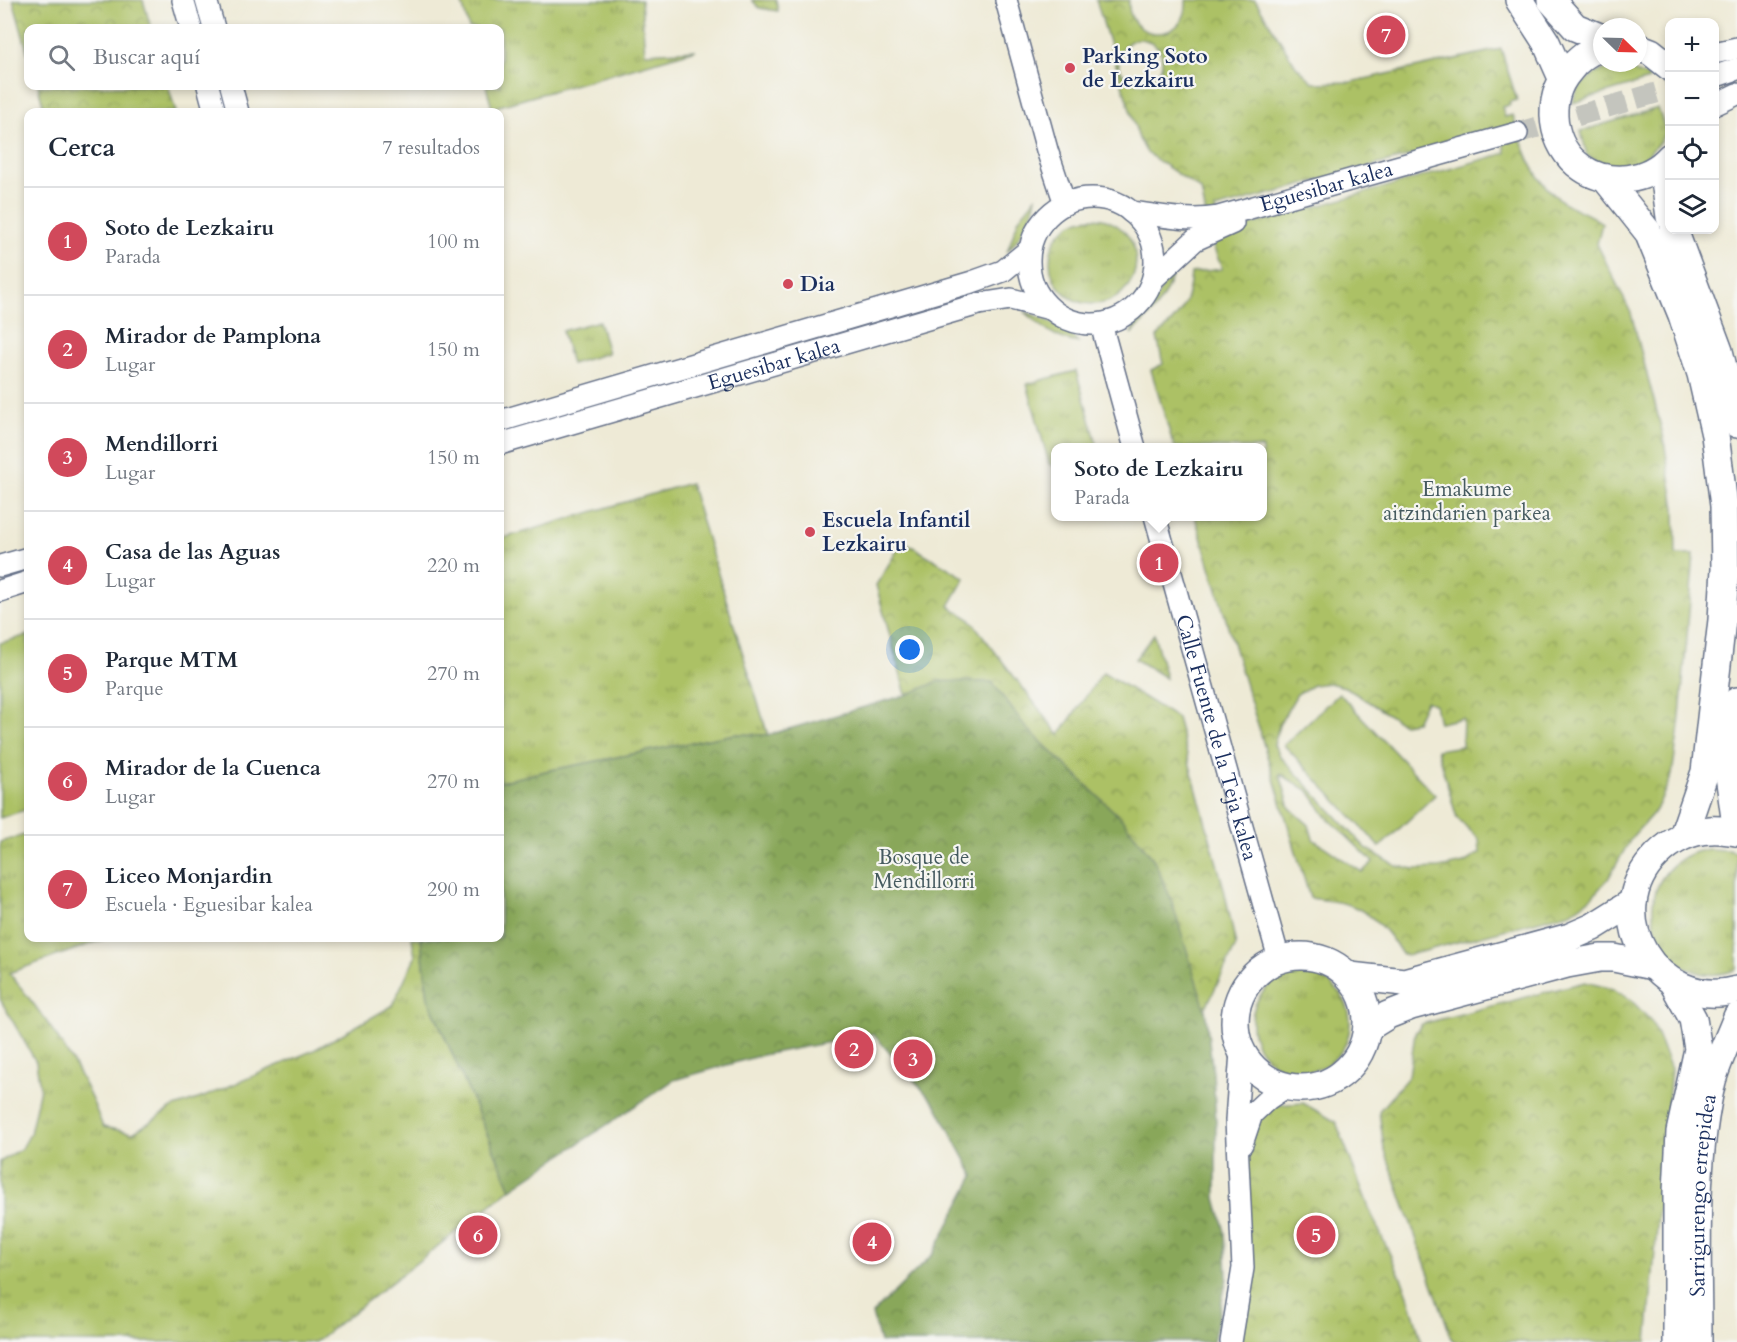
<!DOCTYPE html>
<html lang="es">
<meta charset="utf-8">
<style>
body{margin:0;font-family:Cardo,serif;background:#f6f6f7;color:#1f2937}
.controls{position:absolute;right:18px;top:18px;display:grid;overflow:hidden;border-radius:12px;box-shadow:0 3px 9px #0003}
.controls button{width:54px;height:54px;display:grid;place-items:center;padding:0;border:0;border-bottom:2px solid #e0e1e3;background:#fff;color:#1f2937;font:30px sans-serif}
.compass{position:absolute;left:1593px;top:18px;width:54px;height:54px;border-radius:50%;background:#fff;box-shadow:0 3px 9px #0003;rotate:113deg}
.you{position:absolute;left:910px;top:650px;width:21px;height:21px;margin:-15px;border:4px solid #fff;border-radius:50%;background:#1a73e8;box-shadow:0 0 0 9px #1a73e833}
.badge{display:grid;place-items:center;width:39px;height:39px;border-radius:50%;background:#d1495b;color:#fff;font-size:20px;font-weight:700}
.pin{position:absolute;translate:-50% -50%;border:3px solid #fff;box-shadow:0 2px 6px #0006}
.popup{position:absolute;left:1051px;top:443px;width:216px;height:78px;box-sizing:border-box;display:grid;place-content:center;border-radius:12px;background:#fff;filter:drop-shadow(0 2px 4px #0005);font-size:20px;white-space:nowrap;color:#747a83}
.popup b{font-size:22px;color:#1f2937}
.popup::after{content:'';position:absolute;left:50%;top:100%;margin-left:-12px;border:12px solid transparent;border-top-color:#fff}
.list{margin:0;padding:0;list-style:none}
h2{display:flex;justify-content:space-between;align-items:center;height:78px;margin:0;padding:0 24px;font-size:26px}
h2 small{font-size:20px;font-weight:400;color:#747a83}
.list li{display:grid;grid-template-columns:39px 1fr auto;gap:18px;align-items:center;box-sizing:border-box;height:108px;padding:0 24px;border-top:2px solid #e0e1e3}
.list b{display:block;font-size:22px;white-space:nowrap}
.list p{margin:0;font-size:20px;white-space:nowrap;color:#747a83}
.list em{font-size:20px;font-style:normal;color:#747a83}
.icon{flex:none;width:33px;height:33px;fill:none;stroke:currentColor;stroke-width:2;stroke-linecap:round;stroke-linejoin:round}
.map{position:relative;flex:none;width:1737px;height:1342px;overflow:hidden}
.search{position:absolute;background:#fff;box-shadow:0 3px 9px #0003;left:24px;top:24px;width:480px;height:66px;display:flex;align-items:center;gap:15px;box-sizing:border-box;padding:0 21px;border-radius:12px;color:#747a83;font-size:22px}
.panel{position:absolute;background:#fff;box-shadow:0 3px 9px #0003;left:24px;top:108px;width:480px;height:834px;border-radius:12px}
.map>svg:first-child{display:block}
</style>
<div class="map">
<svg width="1737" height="1342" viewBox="0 0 1737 1342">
<defs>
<pattern id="grass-tufts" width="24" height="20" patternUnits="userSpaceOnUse" patternTransform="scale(1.5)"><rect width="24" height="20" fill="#acc165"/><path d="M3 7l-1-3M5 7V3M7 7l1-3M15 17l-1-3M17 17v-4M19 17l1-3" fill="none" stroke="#8b9d56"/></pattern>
<pattern id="forest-crowns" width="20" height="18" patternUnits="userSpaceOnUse" patternTransform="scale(1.5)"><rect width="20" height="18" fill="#89a75a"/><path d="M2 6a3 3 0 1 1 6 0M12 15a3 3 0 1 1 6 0" fill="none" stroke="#6f884e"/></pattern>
<pattern id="park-crowns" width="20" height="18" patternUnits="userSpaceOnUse" patternTransform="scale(1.5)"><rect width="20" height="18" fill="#acc165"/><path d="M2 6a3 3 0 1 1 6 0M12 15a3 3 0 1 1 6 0" fill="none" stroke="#8b9d56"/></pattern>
</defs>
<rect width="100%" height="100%" fill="#f6f6f2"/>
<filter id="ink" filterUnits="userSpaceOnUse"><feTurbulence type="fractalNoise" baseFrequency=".0167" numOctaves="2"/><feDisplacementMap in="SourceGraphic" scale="12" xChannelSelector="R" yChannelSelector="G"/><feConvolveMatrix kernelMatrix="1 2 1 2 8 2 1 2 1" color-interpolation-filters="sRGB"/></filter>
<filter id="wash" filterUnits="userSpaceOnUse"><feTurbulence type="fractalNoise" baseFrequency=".008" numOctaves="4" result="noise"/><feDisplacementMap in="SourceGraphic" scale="24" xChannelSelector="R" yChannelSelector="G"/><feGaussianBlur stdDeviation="1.35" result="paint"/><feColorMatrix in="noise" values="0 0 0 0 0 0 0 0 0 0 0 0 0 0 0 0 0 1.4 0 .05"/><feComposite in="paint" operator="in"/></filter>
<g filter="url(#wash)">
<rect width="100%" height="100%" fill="#eeead6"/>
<path fill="url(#grass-tufts)" stroke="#647862" stroke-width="1.5" d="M 461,0 L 641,0 L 645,53 L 696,50 L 492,108 L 486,86 L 500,86 L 500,28 L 469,28 Z
M 752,0 L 776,0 L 778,11 L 759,8 Z
M 1609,68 L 1625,68 L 1648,77 L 1649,80 L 1573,103 C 1575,85 1593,73 1609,68 Z
M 1658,108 L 1666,132 C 1645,165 1624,178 1587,156 L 1581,131 Z
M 1036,197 C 1033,220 1021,235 1007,252 L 1019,218 Z
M1050 261a43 43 0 1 1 86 0a43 43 0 1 1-86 0Z
M 1174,269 C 1167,298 1152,315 1131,334 L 1134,326 L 1151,306 Z
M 1025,312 C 1045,318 1064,327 1079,343 C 1055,339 1042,327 1025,312 Z
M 599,321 L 608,353 L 571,364 L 562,331 Z
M 1076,371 L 1098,447 L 1056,448 L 1055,467 L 1049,464 L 1027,384 Z
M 690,483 L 768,735 L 735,734 L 546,771 L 500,782 L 500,539 Z
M 1154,634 L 1166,678 L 1135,659 Z
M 28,834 L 28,938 L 107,938 L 9,973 C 48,1020 82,1069 103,1127 L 133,1133 L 172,1108 L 204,1097 L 314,1050 L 392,1006 L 415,957 L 412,938 L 421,938 L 428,998 L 511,1189 L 315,1342 L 0,1342 L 0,1162 L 22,1148 L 30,1134 L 40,1088 L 36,1062 L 0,999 L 0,842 Z
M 1707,849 L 1728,850 L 1737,853 L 1737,969 C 1670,999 1615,897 1686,856 C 1692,852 1700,851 1707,849 Z
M1252 1023a49 49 0 1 1 98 0a49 49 0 1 1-98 0Z"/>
<path fill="url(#forest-crowns)" stroke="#526b5c" stroke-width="1.5" d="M 939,681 L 992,682 L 1025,726 L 1123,820 L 1154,860 L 1171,899 L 1205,1009 L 1213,1073 L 1216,1121 L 1216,1198 L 1225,1232 L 1227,1278 L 1213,1342 L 880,1342 L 872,1314 L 933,1254 L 974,1176 L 936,1105 L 873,1034 L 762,1055 L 674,1080 L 511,1189 L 428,998 L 421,938 L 500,938 L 500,782 L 546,771 L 735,734 L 768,735 L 906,695 Z"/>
<path fill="url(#park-crowns)" stroke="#647862" stroke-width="1.5" fill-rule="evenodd" d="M 13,0 L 143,0 L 151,28 L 28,28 L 28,54 Z
M 1096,0 L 1129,0 C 1125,43 1189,45 1186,0 L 1255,0 L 1296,66 L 1314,83 L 1351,82 L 1501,49 L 1517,100 L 1509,102 L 1510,105 L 1502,107 L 1505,117 L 1513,115 C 1524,150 1534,185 1568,205 C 1580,211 1591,215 1602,223 L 1597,244 L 1631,313 L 1663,435 L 1675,508 L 1676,555 L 1694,555 L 1679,727 L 1672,775 L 1656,810 L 1632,837 L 1608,879 L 1592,897 L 1571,912 L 1409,955 L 1402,954 C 1389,934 1375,915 1352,906 C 1340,901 1324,900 1310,898 L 1195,517 L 1262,516 L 1262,448 L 1174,447 L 1151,370 L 1163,364 L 1157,337 C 1180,315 1189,306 1191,273 L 1222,269 L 1211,241 L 1201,190 L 1147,153 L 1139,139 ZM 1136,39 C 1151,39 1164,47 1162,64 C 1161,70 1158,75 1153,79 C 1126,97 1100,52 1136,39 ZM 1501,131 L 1506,153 L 1222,233 L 1215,209 ZM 1329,683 L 1345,687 L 1403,724 L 1416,722 L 1426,701 L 1435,705 L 1439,723 L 1463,718 L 1462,746 L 1437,750 L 1457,818 L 1479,839 L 1480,853 L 1464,863 L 1439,868 L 1415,869 L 1396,866 L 1366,848 L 1280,756 L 1274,745 L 1279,725 L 1297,694 L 1313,685 ZM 1280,774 L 1309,791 L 1326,816 L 1373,862 L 1362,872 L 1313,839 L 1309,825 L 1290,808 Z
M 38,86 L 168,86 L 176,112 L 45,112 Z
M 903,541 L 965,578 L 949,606 L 970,619 L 1059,735 L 1103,672 L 1177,718 L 1224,889 L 1236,946 L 1205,1009 L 1171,899 L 1154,860 L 1123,820 L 1025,726 L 992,682 L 939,681 L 906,695 L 876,585 Z
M 1585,982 L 1613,989 L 1630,999 L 1652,1022 L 1671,1069 L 1647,1342 L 1453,1342 L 1384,1148 L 1379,1111 L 1409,1076 L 1415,1033 L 1422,1024 Z
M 1303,1103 L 1336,1122 L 1371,1213 L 1406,1289 L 1422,1342 L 1239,1342 L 1247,1156 L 1256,1123 L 1276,1105 Z"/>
<path fill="#acc165" stroke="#647862" stroke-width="1.5" d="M 28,635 L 28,809 L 0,818 L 0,643 Z
M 1339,693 L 1435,795 L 1380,847 L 1284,745 Z"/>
</g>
<g filter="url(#ink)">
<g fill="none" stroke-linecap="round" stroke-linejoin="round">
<path stroke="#c4c5be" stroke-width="21" stroke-dasharray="21 10" stroke-linecap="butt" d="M 1517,133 L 1670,89"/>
<g stroke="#657088" stroke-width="24">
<g id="minor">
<path d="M 183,0 L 191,28"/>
<path d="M 206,0 L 214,28"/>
<path d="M 1006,0 L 1047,150 L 1065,204"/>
<path d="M 1714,53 L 1737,48"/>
<path d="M 1719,75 L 1737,69"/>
<path d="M 208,86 L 215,112"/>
<path d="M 231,86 L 238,112"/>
<path d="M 1714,105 L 1737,94"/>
<circle cx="1092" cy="261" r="63"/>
<path id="s1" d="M 1131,212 C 1161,216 1188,222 1218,217 L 1517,133"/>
<path d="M 1153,279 L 1195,240 L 1233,223"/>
<path d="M 1101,324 L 1135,448"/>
<path d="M 500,421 L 972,282 L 1003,271 L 1030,249"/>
<path id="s2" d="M 500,444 L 979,304 L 1011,299 L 1050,309"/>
<path id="s3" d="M 1155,516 L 1279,959"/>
<path d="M 0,566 L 28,558"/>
<path d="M 0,591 L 28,582"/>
<path d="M 1242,1144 L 1252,1114 L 1268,1099 L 1286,1087"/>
<path d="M 1231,1342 L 1243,1268 L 1236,1120 L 1241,1052"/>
</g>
</g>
<g stroke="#657088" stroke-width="30">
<g id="major">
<path d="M 1519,0 L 1546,42 L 1562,78"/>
<path d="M 1551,0 L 1575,27 L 1602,38"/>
<path d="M 1638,47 L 1651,52 L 1670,67"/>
<path d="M 1602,48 C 1589,51 1577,60 1569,71 C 1545,99 1550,146 1582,168 C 1608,186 1648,182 1670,157"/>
<path d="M 1670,168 L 1665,181 L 1670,217"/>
<path d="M 1605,178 L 1648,232 L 1682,315 L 1701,374 L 1715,435 L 1724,506 L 1725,569 L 1722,620 L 1705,772 L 1683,836"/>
<path d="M 1674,230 L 1719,351 L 1737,424"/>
<path d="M 1737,832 C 1728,831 1718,829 1710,830 C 1690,831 1671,841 1657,855 C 1597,914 1657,1012 1737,990"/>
<path d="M 1737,832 L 1729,775 L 1737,701"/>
<circle cx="1301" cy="1022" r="66"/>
<path d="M 1350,976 L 1404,982 L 1570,937 L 1593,927 L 1633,902"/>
<path d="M 1673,983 L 1693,1019 L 1698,1049 L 1680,1132 L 1677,1192 L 1677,1342"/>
<path d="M 1367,1028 L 1388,1015 L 1411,1006 L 1567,964 L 1600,958 L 1614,958 L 1653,966"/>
<path id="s4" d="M 1698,1342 C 1698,1256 1692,1166 1712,1081 C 1718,1060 1729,1038 1737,1017"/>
</g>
</g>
<use href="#minor" stroke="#fff" stroke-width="21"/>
<use href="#major" stroke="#fff" stroke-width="27"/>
</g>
</g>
<g fill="#d1495b" stroke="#f6f6f2" stroke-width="2">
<circle cx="1070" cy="68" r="6"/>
<circle cx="788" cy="284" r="6"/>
<circle cx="810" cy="532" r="6"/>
</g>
<g text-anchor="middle" stroke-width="4.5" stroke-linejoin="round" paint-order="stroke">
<g font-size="21" font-weight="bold" fill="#1b2f5e" stroke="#f6f6f2" text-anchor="start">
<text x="1082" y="63">Parking Soto<tspan x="1082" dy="24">de Lezkairu</tspan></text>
<text x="800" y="291">Dia</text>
<text x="822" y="527">Escuela Infantil<tspan x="822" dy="24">Lezkairu</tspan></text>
</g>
<g font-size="21" fill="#1b2f5e" stroke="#f6f6f2">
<text dy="7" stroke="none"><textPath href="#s1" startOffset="200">Eguesibar kalea</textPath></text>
<text dy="7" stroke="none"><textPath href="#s2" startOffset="285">Eguesibar kalea</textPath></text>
<text dy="7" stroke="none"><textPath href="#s3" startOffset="230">Calle Fuente de la Teja kalea</textPath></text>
<text dy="7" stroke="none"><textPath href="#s4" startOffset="147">Sarrigurengo errepidea</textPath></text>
</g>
<g font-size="21" fill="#465b60" stroke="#f6f6f2">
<text x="1467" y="496">Emakume<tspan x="1467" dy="24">aitzindarien parkea</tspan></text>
<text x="924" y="864">Bosque de<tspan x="924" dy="24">Mendillorri</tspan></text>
</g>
</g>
</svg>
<div class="controls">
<button>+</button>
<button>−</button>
<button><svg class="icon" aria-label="locate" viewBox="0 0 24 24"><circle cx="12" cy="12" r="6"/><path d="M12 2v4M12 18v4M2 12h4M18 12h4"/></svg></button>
<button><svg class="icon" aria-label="layers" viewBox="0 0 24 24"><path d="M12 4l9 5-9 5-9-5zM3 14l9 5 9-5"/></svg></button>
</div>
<svg class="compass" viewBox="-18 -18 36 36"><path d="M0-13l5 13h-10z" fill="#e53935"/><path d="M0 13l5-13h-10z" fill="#747a83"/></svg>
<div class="you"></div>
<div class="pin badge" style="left:1159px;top:563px">1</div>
<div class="popup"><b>Soto de Lezkairu</b>Parada</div>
<div class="pin badge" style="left:854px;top:1049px">2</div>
<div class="pin badge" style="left:913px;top:1059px">3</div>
<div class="pin badge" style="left:872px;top:1242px">4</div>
<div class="pin badge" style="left:1316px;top:1235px">5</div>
<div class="pin badge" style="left:478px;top:1235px">6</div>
<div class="pin badge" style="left:1386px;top:35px">7</div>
<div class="search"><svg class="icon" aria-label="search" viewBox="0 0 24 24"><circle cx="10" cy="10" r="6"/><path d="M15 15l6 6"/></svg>Buscar aquí</div>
<section class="panel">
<h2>Cerca<small>7 resultados</small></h2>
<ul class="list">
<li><span class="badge">1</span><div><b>Soto de Lezkairu</b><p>Parada</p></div><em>100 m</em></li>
<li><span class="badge">2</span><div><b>Mirador de Pamplona</b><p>Lugar</p></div><em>150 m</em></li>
<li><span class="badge">3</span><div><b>Mendillorri</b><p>Lugar</p></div><em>150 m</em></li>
<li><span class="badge">4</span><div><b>Casa de las Aguas</b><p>Lugar</p></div><em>220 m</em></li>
<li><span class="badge">5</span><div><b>Parque MTM</b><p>Parque</p></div><em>270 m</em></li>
<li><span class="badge">6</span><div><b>Mirador de la Cuenca</b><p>Lugar</p></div><em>270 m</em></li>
<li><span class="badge">7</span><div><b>Liceo Monjardin</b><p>Escuela · Eguesibar kalea</p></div><em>290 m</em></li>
</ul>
</section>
</div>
